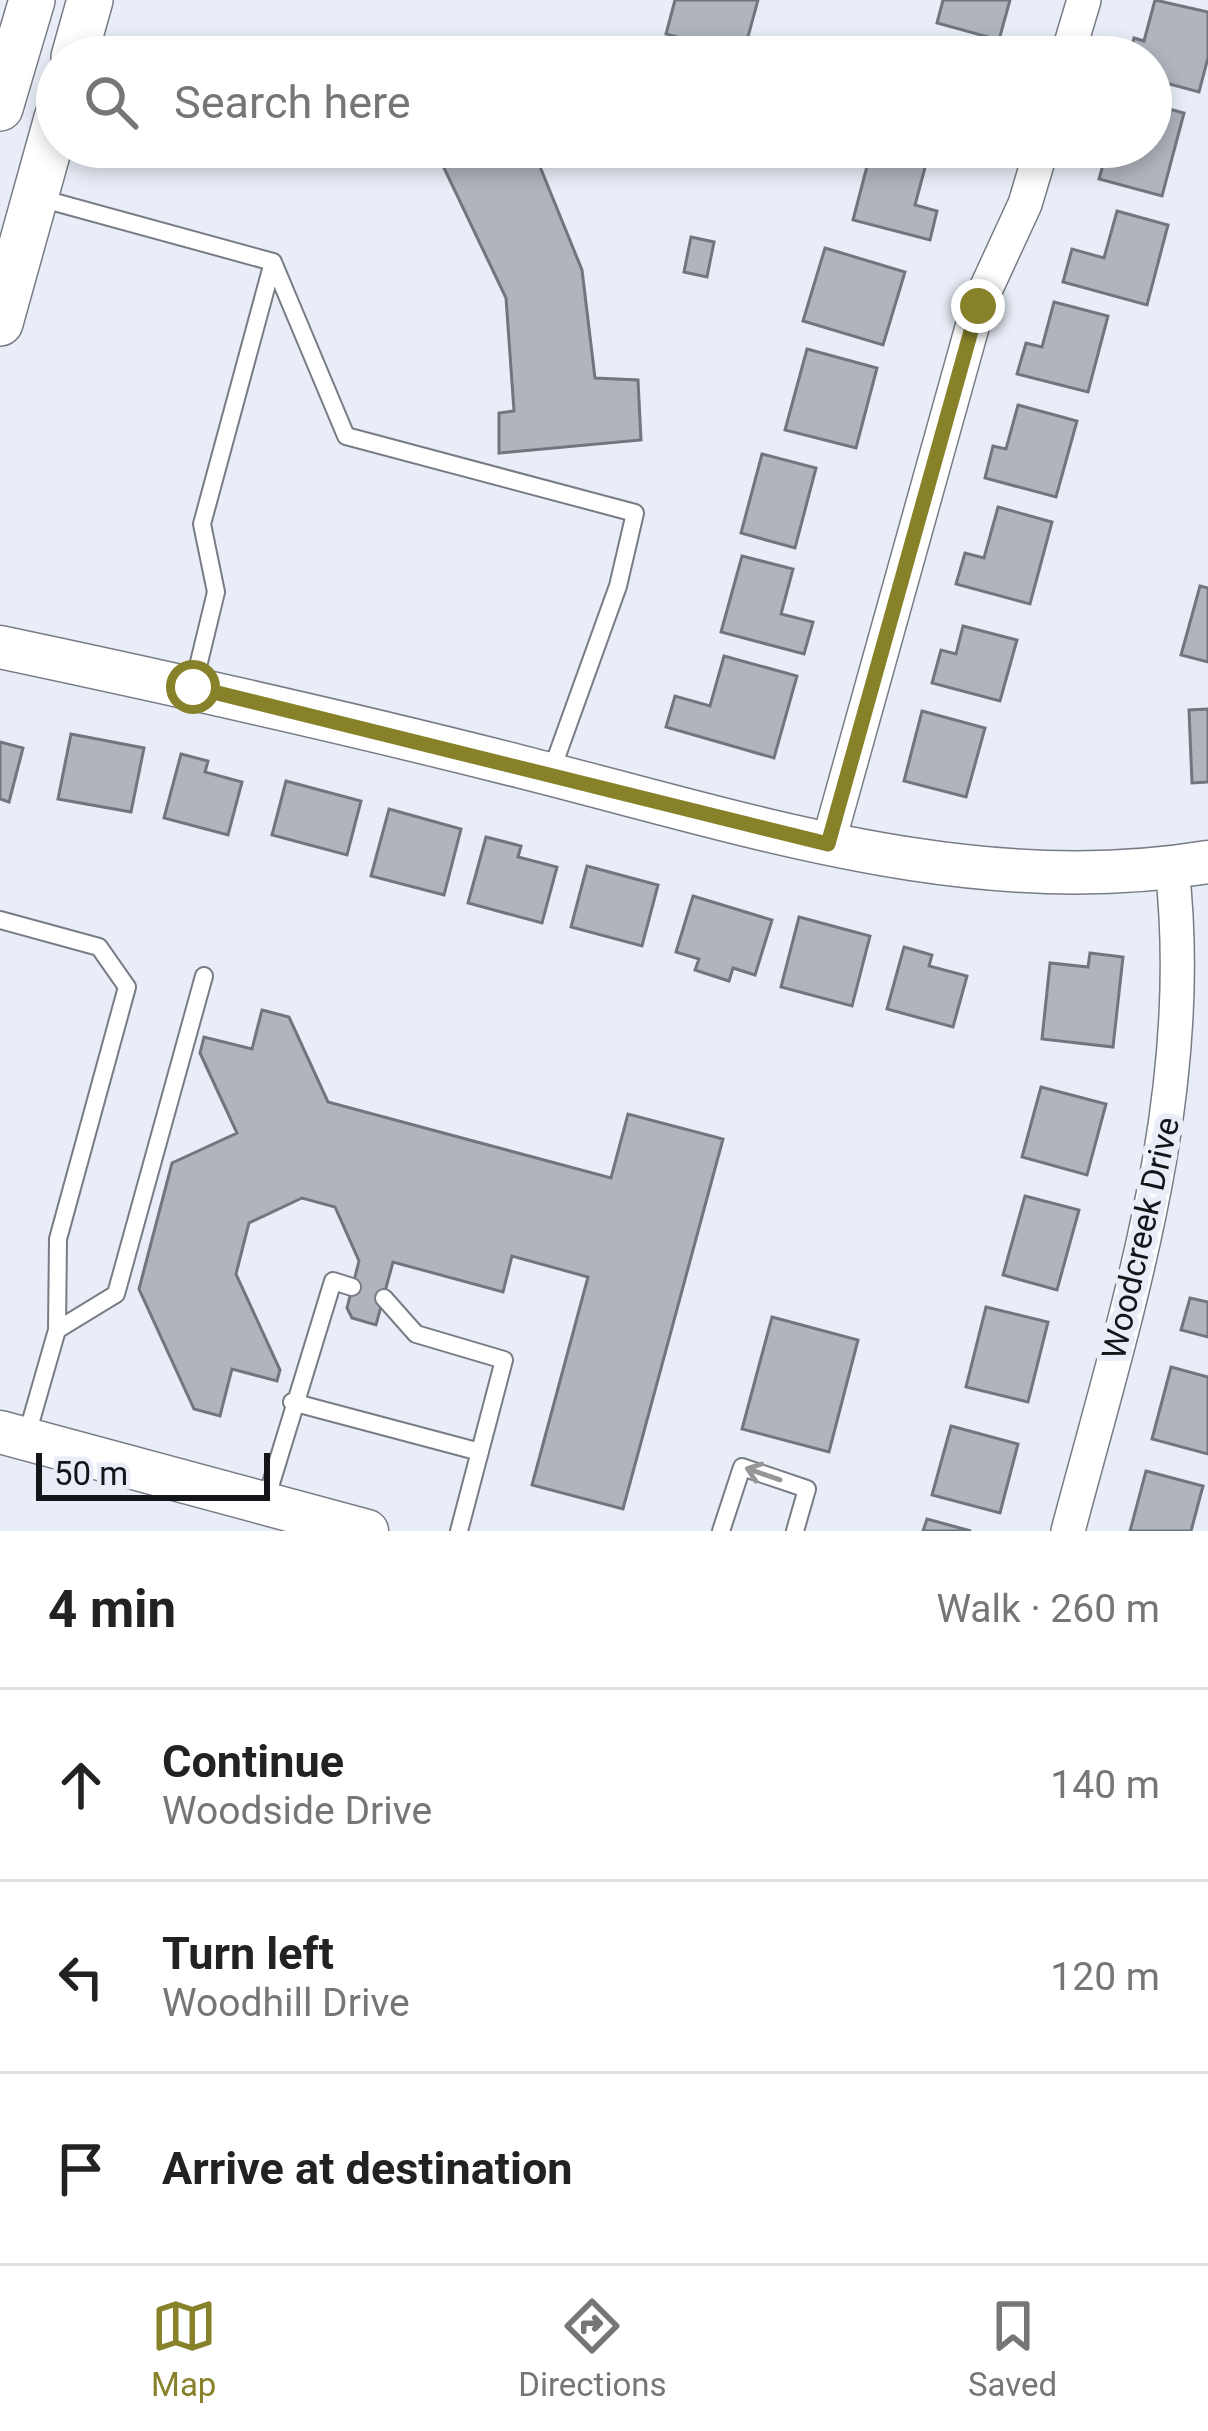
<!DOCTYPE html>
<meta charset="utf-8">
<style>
body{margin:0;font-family:Roboto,sans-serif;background:#f6f6f6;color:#222}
.scale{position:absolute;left:36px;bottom:30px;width:234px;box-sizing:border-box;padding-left:12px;border:6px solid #141519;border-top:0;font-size:33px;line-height:42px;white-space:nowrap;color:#141519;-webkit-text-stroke:9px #e8edf7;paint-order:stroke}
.stop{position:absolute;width:36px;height:36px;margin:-27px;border:9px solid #87822a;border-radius:50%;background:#fff}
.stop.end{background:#87822a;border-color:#fff;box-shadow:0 3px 12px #0008}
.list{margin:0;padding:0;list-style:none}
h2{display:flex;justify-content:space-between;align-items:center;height:156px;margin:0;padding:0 48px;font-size:51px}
h2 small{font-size:39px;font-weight:400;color:#767676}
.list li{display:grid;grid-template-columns:78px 1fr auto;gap:36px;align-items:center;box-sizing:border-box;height:192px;padding:0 48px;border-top:3px solid #e0e0e0}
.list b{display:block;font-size:45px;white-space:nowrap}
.list p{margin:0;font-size:39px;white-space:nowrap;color:#767676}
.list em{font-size:39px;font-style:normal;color:#767676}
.icon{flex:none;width:66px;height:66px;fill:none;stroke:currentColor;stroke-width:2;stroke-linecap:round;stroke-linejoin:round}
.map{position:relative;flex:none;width:1208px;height:1531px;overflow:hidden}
.search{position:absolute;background:#fff;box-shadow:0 6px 18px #0003;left:36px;right:36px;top:36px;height:132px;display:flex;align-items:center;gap:30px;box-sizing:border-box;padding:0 42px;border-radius:66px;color:#767676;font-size:45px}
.sheet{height:732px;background:#fff}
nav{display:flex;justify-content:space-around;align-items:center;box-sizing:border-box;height:168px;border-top:3px solid #e0e0e0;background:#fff;font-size:33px;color:#767676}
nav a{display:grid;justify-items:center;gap:6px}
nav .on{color:#87822a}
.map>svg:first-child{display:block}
</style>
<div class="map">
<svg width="1208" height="1531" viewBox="0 0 1208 1531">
<rect width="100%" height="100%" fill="#e8edf7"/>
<path fill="#afb4bd" stroke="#71767e" stroke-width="3" d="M 675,0 L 758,0 L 743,55 L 666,34 Z
M 943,0 L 1010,0 L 999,40 L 937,23 Z
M 1155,0 L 1208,12 L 1208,58 L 1199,92 L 1151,79 L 1151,57 L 1129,57 L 1134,38 L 1144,41 Z
M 938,44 L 986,57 L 935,57 Z
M 1151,104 L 1184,113 L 1162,196 L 1099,179 L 1108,147 L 1151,147 Z
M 434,147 L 532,147 L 582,270 L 595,378 L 638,380 L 641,440 L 499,453 L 499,413 L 514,411 L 506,298 Z
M 872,147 L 927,160 L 915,205 L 937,211 L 930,240 L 853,220 Z
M 1117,211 L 1168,225 L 1147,305 L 1063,282 L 1072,249 L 1104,258 Z
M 691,237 L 714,242 L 707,277 L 684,272 Z
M 825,248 L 905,272 L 883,345 L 803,321 Z
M 1054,302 L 1108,316 L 1088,392 L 1017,374 L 1026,343 L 1042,347 Z
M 807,349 L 877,368 L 856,448 L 785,430 Z
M 1018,405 L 1077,421 L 1056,497 L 985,478 L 993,446 L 1006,449 Z
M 762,454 L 816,468 L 795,548 L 741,533 Z
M 998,507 L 1052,522 L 1030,604 L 956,584 L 965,553 L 984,558 Z
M 742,556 L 793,569 L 781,614 L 813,622 L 804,654 L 721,632 Z
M 1200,586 L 1208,588 L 1208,662 L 1181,655 Z
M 963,626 L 1017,640 L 1000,701 L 932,683 L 941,650 L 956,654 Z
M 724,656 L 797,676 L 774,758 L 666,727 L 675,696 L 710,706 Z
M 1208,709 L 1208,782 L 1192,783 L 1189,710 Z
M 922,711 L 985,728 L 966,797 L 904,781 Z
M 71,734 L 144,748 L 131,812 L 58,799 Z
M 0,742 L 23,748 L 9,802 L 0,799 Z
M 181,754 L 208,761 L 205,772 L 242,782 L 228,835 L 164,818 Z
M 286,781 L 361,801 L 347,855 L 272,835 Z
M 389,809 L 461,829 L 444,895 L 371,876 Z
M 486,837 L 521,846 L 518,857 L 557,867 L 542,923 L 468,903 Z
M 587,866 L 658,885 L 642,946 L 571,927 Z
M 693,896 L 772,920 L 755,975 L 733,968 L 729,981 L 695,970 L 699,959 L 676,952 Z
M 799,917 L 870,936 L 852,1006 L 781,987 Z
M 904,947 L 932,955 L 929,966 L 967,976 L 953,1027 L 887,1009 Z
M 1090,953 L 1123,957 L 1113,1047 L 1042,1039 L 1050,963 L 1088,967 Z
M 262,1010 L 289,1017 L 328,1102 L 611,1178 L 628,1114 L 723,1139 L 623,1509 L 532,1485 L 588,1277 L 512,1256 L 503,1292 L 393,1262 L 376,1325 L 352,1318 L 347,1308 L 359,1261 L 335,1207 L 302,1198 L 249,1223 L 236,1274 L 280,1370 L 277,1381 L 232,1369 L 220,1416 L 194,1409 L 139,1289 L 172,1163 L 237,1133 L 200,1053 L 204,1037 L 252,1049 Z
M 1041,1087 L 1106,1104 L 1087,1175 L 1022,1157 Z
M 1025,1196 L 1079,1210 L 1057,1290 L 1003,1275 Z
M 1190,1298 L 1208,1302 L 1208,1337 L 1181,1330 Z
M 986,1307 L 1048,1322 L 1028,1402 L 966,1387 Z
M 772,1317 L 858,1340 L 829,1452 L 742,1429 Z
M 1171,1367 L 1208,1377 L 1208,1454 L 1152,1439 Z
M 951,1426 L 1018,1444 L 1000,1513 L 932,1495 Z
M 1146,1471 L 1203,1486 L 1191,1531 L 1130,1531 Z
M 927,1519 L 971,1531 L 923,1531 Z"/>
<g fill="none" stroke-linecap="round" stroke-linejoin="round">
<g stroke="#787c85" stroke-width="20">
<path id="service" d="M 36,197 L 273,262 L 346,436 L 635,513 L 618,586 L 551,772
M 193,687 L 216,592 L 202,524 L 273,262
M 0,920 L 99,947 L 127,987 L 58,1239 L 57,1330
M 384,1298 L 416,1334 L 504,1360 L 459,1531
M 292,1402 L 480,1452
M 26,1438 L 57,1330 L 116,1294 L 204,976
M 265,1503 L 333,1281 L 352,1287
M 721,1531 L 742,1467 L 807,1489 L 795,1531"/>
</g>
<g stroke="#787c85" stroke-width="36">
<path id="minor" d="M 1067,57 L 1084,0
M 828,844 L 978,306 L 1025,204 L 1042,147
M 1068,1531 C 1126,1312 1198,1096 1172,868"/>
</g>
<g stroke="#787c85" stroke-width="45">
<path id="tertiary" d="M 0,647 C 175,684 349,723 522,767 C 748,824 973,901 1208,862
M 0,1432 L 367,1531"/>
</g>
<g stroke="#787c85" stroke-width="48">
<path id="secondary" d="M 74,57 L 90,0
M 0,108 L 32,0
M 0,323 L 57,118"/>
</g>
<use href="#service" stroke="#fff" stroke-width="16"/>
<use href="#minor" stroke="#fff" stroke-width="33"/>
<use href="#tertiary" stroke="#fff" stroke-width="42"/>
<use href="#secondary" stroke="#fff" stroke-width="45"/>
</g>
<defs><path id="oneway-shaft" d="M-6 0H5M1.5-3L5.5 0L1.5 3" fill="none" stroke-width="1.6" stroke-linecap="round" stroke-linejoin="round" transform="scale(3)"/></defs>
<use stroke="#959698" href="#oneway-shaft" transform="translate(763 1474) rotate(-161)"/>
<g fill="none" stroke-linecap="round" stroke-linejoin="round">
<path stroke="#87822a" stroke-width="15" d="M 193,687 L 828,844 L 978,306"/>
</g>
<g text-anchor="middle" stroke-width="12" stroke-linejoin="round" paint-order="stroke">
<g font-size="33" fill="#141519" stroke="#e8edf7">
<text transform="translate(1140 1238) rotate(-77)" y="12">Woodcreek Drive</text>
</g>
</g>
</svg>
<div class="scale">50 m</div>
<div class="stop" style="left:193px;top:687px"></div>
<div class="stop end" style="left:978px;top:306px"></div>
<div class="search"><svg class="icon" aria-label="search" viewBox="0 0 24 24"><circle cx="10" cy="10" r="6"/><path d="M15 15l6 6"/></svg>Search here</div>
</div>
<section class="sheet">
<h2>4 min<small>Walk · 260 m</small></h2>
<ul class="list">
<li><svg class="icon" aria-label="ahead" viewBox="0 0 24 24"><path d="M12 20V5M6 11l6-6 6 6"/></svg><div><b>Continue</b><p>Woodside Drive</p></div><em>140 m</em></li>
<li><svg class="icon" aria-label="left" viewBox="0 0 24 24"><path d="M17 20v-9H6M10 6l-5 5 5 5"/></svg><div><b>Turn left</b><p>Woodhill Drive</p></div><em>120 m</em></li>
<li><svg class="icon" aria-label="arrive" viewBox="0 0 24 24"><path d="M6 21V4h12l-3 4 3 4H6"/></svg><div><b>Arrive at destination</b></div></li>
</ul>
</section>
<nav>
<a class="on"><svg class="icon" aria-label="map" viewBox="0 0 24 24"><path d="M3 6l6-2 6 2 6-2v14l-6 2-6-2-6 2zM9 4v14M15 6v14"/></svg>Map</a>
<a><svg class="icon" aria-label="directions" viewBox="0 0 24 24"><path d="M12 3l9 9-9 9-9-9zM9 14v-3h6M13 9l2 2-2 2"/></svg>Directions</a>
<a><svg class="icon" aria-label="saved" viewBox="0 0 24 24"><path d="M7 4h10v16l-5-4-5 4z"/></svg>Saved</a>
</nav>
